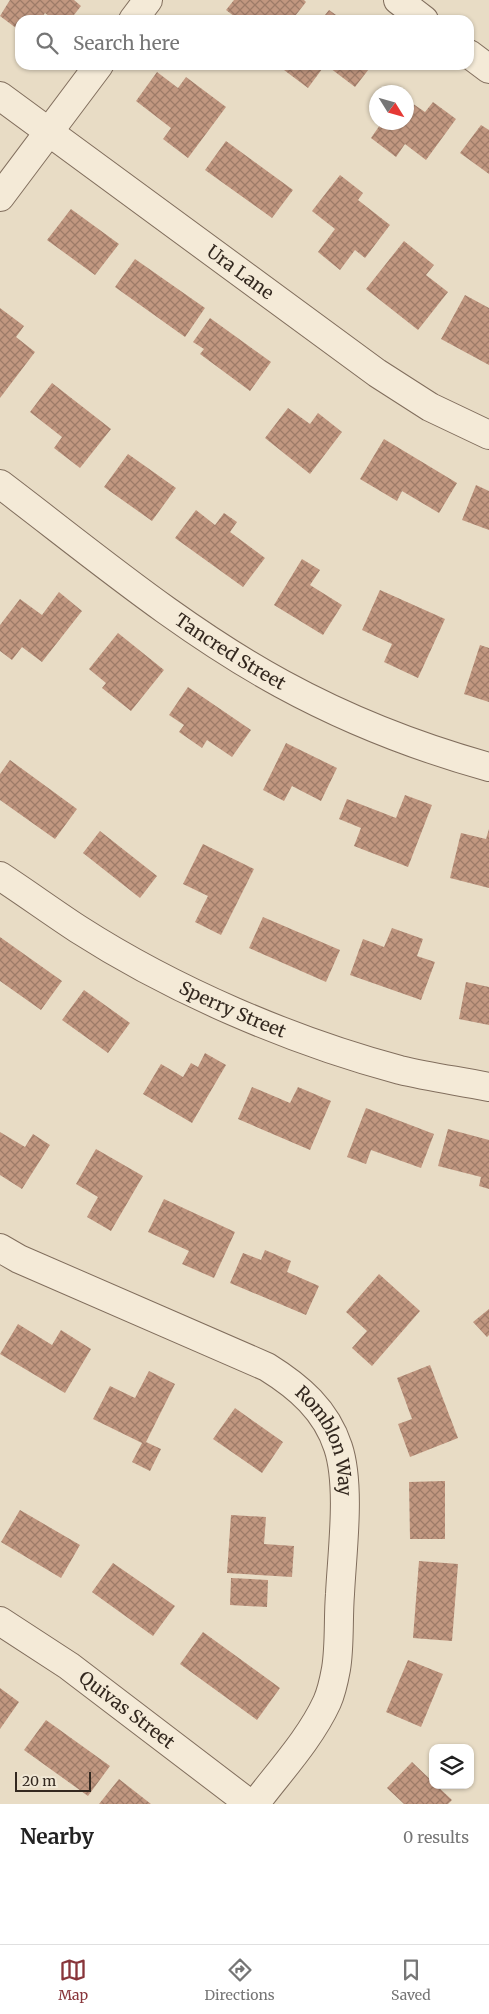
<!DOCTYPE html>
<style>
body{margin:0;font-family:Merriweather,serif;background:#f6f6f6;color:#222}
.controls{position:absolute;right:15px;bottom:15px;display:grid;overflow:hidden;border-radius:10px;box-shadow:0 1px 4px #0004}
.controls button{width:45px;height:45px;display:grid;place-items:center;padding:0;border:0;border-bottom:1px solid #e0e0e0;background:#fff;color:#222;font:25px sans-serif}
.compass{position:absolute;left:369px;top:85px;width:45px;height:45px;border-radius:50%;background:#fff;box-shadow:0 1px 4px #0004;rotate:127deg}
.scale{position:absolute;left:15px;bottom:12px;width:76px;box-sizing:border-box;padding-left:5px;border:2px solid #33281f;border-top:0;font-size:14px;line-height:18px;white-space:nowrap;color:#33281f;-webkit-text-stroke:4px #f0e7d4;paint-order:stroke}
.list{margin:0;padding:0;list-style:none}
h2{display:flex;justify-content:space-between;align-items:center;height:65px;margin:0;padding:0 20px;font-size:21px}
h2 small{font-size:16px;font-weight:400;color:#767676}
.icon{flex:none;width:28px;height:28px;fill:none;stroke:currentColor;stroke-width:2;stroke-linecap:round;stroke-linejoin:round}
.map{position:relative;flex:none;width:489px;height:1804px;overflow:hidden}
.search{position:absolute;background:#fff;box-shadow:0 1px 4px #0004;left:15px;right:15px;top:15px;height:55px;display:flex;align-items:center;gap:12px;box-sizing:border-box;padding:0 18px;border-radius:15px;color:#767676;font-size:19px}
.sheet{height:140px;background:#fff}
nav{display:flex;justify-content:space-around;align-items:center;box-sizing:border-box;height:70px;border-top:1px solid #e0e0e0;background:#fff;font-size:14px;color:#767676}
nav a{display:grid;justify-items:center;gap:2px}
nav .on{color:#88353a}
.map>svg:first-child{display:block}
</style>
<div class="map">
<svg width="489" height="1804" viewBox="0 0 489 1804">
<defs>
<pattern id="building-cross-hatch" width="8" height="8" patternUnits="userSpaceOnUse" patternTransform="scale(1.25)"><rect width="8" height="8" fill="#c19780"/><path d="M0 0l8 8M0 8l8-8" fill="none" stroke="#9d7b68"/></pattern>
</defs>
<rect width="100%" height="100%" fill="#e8dcc5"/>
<path fill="url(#building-cross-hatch)" d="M 10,0 L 74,0 L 81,6 L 70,20 L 54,20 L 45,13 L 40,20 L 20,20 L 20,31 L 0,16 Z
M 234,0 L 304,0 L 306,2 L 292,20 L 239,20 L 226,10 Z
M 329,10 L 343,20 L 321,20 Z
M 287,65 L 325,65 L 308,88 L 284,70 Z
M 326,65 L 372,65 L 355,87 Z
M 157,72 L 178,88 L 186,77 L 226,107 L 188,158 L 163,139 L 171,128 L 136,101 Z
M 406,99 L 425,112 L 433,102 L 456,119 L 426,160 L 405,144 L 396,157 L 371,138 L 382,122 L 406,122 Z
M 481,125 L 489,130 L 489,174 L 460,153 Z
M 226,141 L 293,190 L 272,218 L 205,170 Z
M 340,175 L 363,193 L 358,200 L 390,225 L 365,258 L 355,250 L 340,270 L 318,252 L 335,229 L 312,211 Z
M 71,209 L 119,244 L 95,275 L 47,240 Z
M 404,241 L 434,265 L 426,275 L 448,292 L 418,330 L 366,289 Z
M 135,259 L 205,308 L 185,337 L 115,287 Z
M 465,295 L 489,308 L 489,365 L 441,339 Z
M 0,308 L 24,326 L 16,337 L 35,352 L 0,398 Z
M 210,318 L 271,362 L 250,391 L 200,354 L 204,349 L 193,342 Z
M 52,383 L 111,429 L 80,468 L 54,448 L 62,437 L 30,412 Z
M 288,408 L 310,424 L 318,413 L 342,432 L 310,474 L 265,438 Z
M 384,439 L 457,483 L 439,513 L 402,491 L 397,501 L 360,479 Z
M 128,454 L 176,488 L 152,521 L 104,487 Z
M 476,485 L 489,491 L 489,530 L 462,520 Z
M 196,510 L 215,525 L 224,513 L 237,522 L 230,532 L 265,558 L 243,587 L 175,538 Z
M 302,559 L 320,570 L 310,585 L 342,605 L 323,635 L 274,605 Z
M 380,590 L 445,619 L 418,678 L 384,662 L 392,644 L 362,630 Z
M 59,592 L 82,611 L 42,662 L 22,647 L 12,660 L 0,651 L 0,625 L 20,599 L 42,615 Z
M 118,633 L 164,670 L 131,711 L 102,688 L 106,683 L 89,669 Z
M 480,645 L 489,648 L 489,702 L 464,694 Z
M 188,687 L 251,730 L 232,757 L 207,740 L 202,748 L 179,732 L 184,725 L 169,715 Z
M 286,743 L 337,768 L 321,801 L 292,786 L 284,801 L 263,790 Z
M 10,760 L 77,809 L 55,839 L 0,800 L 0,774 Z
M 405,795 L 432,805 L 408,867 L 354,846 L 361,828 L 339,819 L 347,799 L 396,818 Z
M 489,829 L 489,888 L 450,878 L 461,833 L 486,839 Z
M 100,831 L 157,876 L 140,898 L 83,853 Z
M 203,844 L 254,869 L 221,935 L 195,922 L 208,896 L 183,884 Z
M 263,917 L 340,950 L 326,982 L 249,948 Z
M 392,928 L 423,939 L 417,956 L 435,962 L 421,1000 L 350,975 L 363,939 L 384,947 Z
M 0,937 L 62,981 L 41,1010 L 0,981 Z
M 466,982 L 489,987 L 489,1025 L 459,1019 Z
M 84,990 L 130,1023 L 108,1053 L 62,1020 Z
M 205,1053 L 226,1065 L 192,1123 L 143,1094 L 161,1064 L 183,1077 L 191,1063 L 198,1067 Z
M 252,1087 L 290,1103 L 298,1087 L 331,1101 L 310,1150 L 238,1119 Z
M 366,1108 L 434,1134 L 421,1168 L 371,1150 L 366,1164 L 347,1157 Z
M 448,1129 L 489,1140 L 489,1189 L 479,1186 L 481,1177 L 438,1166 Z
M 0,1132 L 25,1147 L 33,1134 L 50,1145 L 22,1189 L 0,1175 Z
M 96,1149 L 143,1176 L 111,1231 L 87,1217 L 98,1197 L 76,1184 Z
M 164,1199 L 235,1232 L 214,1278 L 182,1264 L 189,1251 L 148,1232 Z
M 265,1250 L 291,1261 L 287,1272 L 319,1286 L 306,1315 L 230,1283 L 243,1253 L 261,1260 Z
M 379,1274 L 420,1311 L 372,1366 L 352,1348 L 367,1331 L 346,1312 Z
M 489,1309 L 489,1335 L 487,1337 L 473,1322 Z
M 18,1324 L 52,1345 L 61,1330 L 91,1349 L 65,1393 L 0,1354 Z
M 430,1365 L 458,1438 L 410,1457 L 398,1424 L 412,1419 L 397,1378 Z
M 149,1371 L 175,1384 L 146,1442 L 161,1449 L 150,1471 L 132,1462 L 142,1443 L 93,1419 L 110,1386 L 135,1398 Z
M 235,1408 L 283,1442 L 262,1473 L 213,1439 Z
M 445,1481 L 445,1539 L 410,1539 L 409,1482 Z
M 20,1510 L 80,1545 L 61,1578 L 1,1542 Z
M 231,1515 L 266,1517 L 264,1544 L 294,1546 L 292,1577 L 227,1573 Z
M 419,1561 L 458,1564 L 452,1641 L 413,1638 Z
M 113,1563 L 175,1606 L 153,1636 L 92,1592 Z
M 231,1578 L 268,1580 L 267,1607 L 230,1605 Z
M 203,1632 L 280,1688 L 257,1720 L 180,1664 Z
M 408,1660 L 443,1674 L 421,1727 L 386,1712 Z
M 0,1688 L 19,1702 L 0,1729 Z
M 46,1720 L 110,1766 L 88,1796 L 24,1750 Z
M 412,1762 L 433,1782 L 433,1785 L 436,1785 L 452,1800 L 448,1804 L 404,1804 L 387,1788 Z
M 119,1779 L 151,1804 L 99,1804 Z"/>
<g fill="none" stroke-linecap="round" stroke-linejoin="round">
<g stroke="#816e5d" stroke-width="30">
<g id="street">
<path d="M 398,0 L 424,20"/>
<path d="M 133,20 L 148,0"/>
<path d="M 469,54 L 489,69"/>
<path id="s1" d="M 0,96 L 377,373 L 430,407 L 489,435"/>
<path d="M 0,197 L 99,65"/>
<path id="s2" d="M 0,484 C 91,553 181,629 282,684 C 348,720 417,747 489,767"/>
<path id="s3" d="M 0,876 C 26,893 52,912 78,929 C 173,990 291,1041 400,1070 C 429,1077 459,1081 489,1087"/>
<path id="s4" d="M 0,1248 L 19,1259 L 267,1367 C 299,1387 326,1410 338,1447 C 351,1486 342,1552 340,1594 C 338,1618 340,1645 336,1669 C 334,1680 331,1693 327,1702 C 310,1739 279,1772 255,1804"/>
<path id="s5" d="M 0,1621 L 69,1666 L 250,1804"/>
</g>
</g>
<use href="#street" stroke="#f4ead7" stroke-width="28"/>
</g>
<g text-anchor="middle" stroke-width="4.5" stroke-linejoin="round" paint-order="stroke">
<g font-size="18" fill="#33281f" stroke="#f0e7d4">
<text dy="6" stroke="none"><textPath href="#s1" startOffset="298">Ura Lane</textPath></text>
<text dy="6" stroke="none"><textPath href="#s2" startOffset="285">Tancred Street</textPath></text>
<text dy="6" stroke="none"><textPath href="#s3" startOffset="269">Sperry Street</textPath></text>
<text dy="6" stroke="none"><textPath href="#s4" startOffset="391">Romblon Way</textPath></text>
<text dy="6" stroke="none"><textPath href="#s5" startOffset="155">Quivas Street</textPath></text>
</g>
</g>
</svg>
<div class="controls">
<button><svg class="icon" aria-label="layers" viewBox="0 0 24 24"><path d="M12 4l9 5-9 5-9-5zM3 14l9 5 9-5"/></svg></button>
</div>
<svg class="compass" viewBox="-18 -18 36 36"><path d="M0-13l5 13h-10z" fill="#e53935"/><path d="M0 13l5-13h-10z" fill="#767676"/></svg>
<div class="scale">20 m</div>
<div class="search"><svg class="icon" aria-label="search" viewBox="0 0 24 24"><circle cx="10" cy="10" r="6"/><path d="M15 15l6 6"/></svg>Search here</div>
</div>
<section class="sheet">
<h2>Nearby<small>0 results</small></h2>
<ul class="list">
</ul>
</section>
<nav>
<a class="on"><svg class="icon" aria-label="map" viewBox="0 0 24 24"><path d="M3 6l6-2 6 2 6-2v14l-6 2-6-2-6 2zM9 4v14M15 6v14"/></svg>Map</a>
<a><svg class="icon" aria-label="directions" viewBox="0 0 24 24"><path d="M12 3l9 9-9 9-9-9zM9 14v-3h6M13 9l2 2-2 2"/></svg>Directions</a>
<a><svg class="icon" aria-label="saved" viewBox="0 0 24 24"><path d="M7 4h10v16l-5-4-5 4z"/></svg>Saved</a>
</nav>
